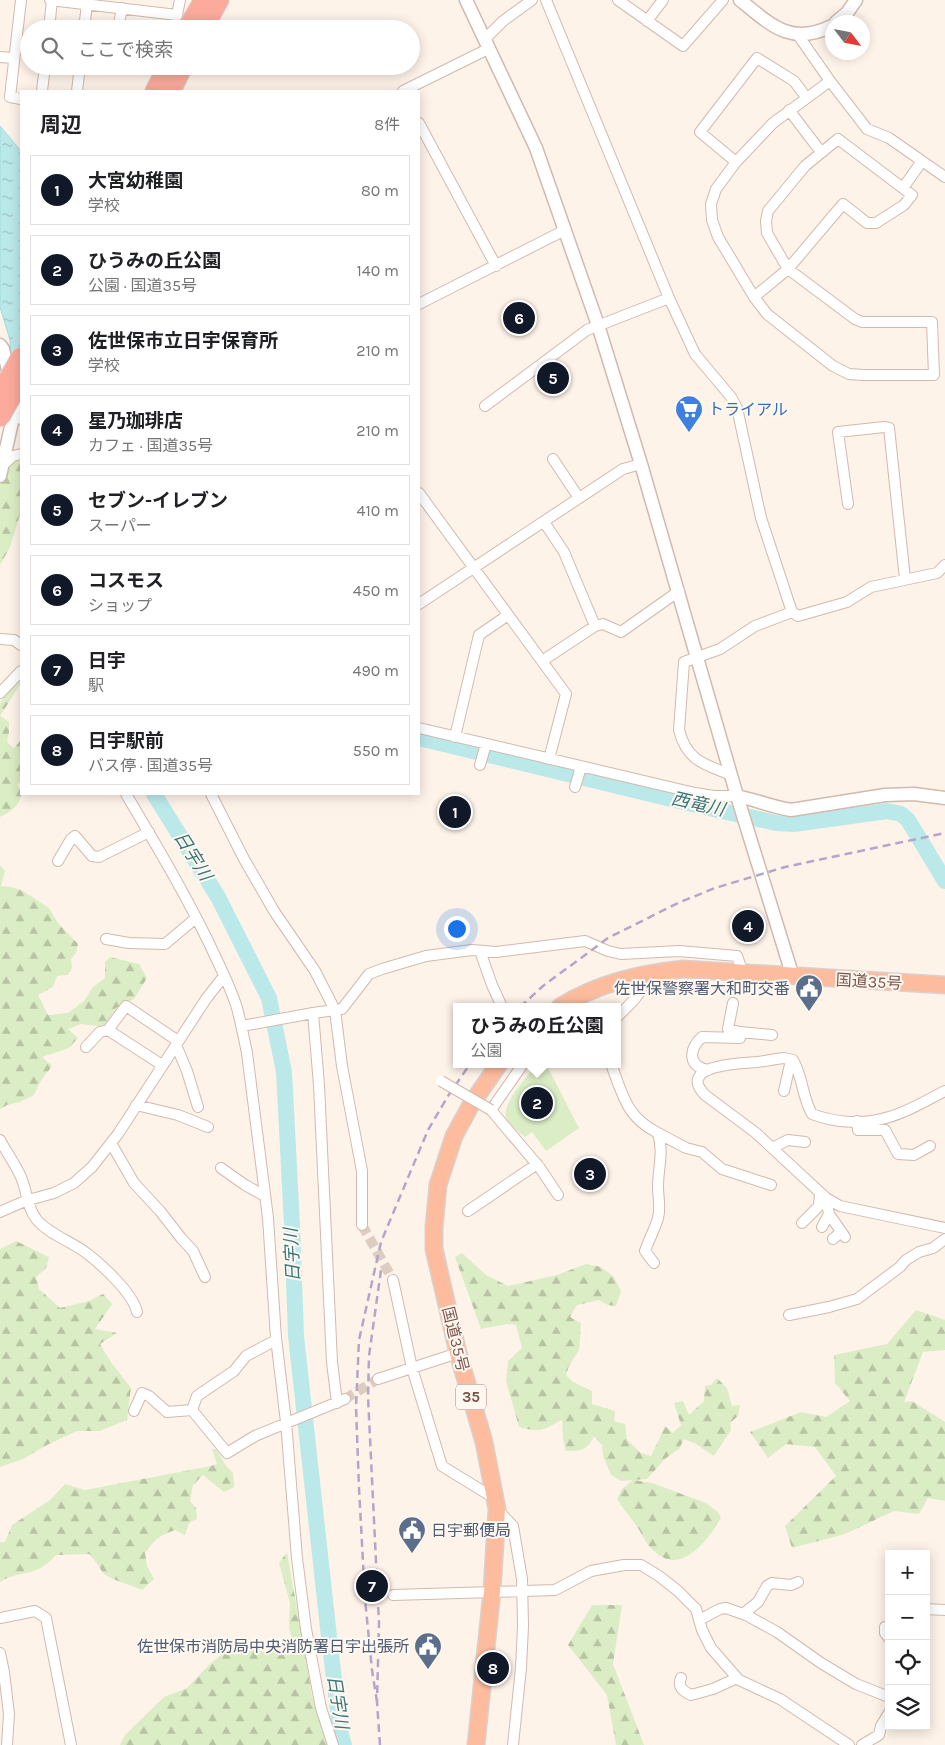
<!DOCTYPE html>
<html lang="ja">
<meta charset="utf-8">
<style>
body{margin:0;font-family:Karla,"Noto Sans JP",sans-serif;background:#f2f2f2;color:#202124}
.controls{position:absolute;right:15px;bottom:15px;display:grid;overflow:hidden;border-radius:0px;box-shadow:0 2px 12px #0003}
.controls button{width:45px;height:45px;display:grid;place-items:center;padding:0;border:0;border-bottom:1px solid #e0e0e0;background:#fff;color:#202124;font:25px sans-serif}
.compass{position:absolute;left:825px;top:15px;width:45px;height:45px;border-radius:50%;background:#fff;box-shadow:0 2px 12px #0003;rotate:122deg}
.you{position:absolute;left:456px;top:928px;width:18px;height:18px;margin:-12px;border:4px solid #fff;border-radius:50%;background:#1a73e8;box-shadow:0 0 0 8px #1a73e833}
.badge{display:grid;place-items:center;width:32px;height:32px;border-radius:50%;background:#111827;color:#fff;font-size:16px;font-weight:700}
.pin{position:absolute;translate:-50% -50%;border:2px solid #fff;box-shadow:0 1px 5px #0006}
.popup{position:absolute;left:453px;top:1003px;width:168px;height:65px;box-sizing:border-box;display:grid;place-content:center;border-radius:0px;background:#fff;filter:drop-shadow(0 1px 4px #0005);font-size:16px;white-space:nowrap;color:#757577}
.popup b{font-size:19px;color:#202124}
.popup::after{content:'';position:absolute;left:50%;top:100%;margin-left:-10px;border:10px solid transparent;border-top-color:#fff}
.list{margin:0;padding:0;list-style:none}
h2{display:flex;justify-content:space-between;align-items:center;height:65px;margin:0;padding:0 20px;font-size:21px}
h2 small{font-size:16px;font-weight:400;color:#757577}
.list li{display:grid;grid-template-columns:32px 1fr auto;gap:15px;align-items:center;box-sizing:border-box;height:70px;margin:0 10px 10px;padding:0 10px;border:1px solid #e0e0e0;border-radius:0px}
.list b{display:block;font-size:19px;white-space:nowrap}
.list p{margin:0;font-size:16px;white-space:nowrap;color:#757577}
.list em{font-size:16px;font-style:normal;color:#757577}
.icon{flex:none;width:28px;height:28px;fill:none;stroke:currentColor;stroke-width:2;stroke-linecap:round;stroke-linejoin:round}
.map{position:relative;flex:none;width:945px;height:1745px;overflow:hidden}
.search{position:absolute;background:#fff;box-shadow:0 2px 12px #0003;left:20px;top:20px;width:400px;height:55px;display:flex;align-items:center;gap:12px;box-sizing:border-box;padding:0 18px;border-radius:28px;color:#757577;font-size:19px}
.panel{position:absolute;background:#fff;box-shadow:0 2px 12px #0003;left:20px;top:90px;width:400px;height:705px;border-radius:0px}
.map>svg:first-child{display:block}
</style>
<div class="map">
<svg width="945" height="1745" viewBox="0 0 945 1745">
<defs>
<pattern id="forest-firs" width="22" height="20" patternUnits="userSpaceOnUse" patternTransform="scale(1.25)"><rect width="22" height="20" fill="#dbedc5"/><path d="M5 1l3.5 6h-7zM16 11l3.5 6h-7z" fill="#b7c3a2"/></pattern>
<pattern id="water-ripples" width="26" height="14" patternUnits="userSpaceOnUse" patternTransform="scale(1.25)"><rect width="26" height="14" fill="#bbe9ea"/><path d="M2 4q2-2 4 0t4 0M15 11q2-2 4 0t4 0" fill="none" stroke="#9dc0c0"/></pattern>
</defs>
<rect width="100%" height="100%" fill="#fef3e9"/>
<path fill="url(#forest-firs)" d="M 0,456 L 14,458 L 21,463 L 21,511 L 10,547 L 0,565 Z
M 21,680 L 21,683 L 0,716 L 9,722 L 9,732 L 7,742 L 14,748 L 21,740 L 21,782 L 17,784 L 22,794 C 18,807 12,811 0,817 L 0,704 L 4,697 Z
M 0,865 L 5,871 L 1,886 L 12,887 L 23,891 L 49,908 L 58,923 L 78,944 L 76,953 L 71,959 L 72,968 L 68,975 L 57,976 L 53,987 L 38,995 L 48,1015 L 68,1013 L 84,1001 L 93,987 L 105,978 L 105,962 L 110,957 L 139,964 L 147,978 L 134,999 L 116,1008 L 105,1025 L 99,1026 L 81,1024 L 68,1029 L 78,1038 L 69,1048 L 42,1057 L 52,1066 L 40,1082 L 34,1095 L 20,1102 L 7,1105 L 0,1109 Z
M 16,1241 L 49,1257 L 46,1268 L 36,1277 L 39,1289 L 60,1308 L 89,1301 L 103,1294 L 112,1304 L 95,1329 L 117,1333 L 100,1344 L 110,1361 L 131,1388 L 127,1420 L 100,1431 L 77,1431 L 47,1445 L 23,1459 L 0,1467 L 0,1249 Z
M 462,1253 L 486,1275 L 508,1286 L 557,1275 L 586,1264 L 601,1267 L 614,1277 L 621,1291 L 616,1306 L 608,1305 L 599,1300 L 577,1305 L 570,1317 L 581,1323 L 579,1350 L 569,1366 L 566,1375 L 573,1382 L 592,1391 L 592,1404 L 615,1411 L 614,1421 L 625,1424 L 627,1440 L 641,1453 L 651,1456 L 665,1426 L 673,1433 L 681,1425 L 674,1403 L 683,1401 L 689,1415 L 704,1401 L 705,1386 L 711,1385 L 717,1378 L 727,1388 L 732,1406 L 740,1405 L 738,1416 L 730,1423 L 731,1430 L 714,1456 L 696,1444 L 684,1439 L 679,1449 L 666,1458 L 647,1479 L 634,1480 L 652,1483 L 706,1503 L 718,1512 L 721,1518 C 710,1537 684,1573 659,1555 C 648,1548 644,1538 638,1528 C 631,1518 623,1509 617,1499 L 622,1489 L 633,1480 L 621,1481 L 611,1475 L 603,1456 L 602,1445 L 594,1436 C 588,1450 581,1451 566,1451 L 563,1439 L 562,1420 C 543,1430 541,1433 519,1427 L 506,1381 L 508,1361 L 522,1348 L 516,1325 L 507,1324 L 481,1329 L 455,1257 Z
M 916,1310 L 945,1320 L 945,1350 L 923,1352 L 904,1402 L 912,1401 L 945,1422 L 945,1501 L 928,1498 L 919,1514 L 894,1511 L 845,1534 L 792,1548 L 785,1526 L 836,1476 L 815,1447 L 786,1444 L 768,1458 L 750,1432 L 801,1412 L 826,1417 L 850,1401 L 835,1383 L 834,1355 L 887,1344 Z
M 212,1449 L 216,1449 L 226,1466 L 233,1473 L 234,1487 L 224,1492 L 203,1475 L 193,1485 L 190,1501 L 196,1508 L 197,1519 L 189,1523 L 185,1535 L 175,1530 C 160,1535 154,1540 145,1553 L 147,1566 L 154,1579 L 142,1590 C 132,1585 115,1581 107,1576 C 100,1572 97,1560 89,1554 L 56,1555 C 35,1579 21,1569 0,1582 L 0,1542 L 5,1542 L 12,1525 L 50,1500 L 65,1484 L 85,1490 L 211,1466 L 217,1464 Z
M 287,1552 L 312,1695 L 327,1745 L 120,1745 L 125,1735 L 164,1697 L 187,1688 L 211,1663 L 230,1648 L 291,1654 L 295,1647 L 289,1628 L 290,1603 L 279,1563 Z
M 592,1605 L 622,1605 L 613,1664 L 644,1745 L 616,1745 L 607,1695 L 568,1645 Z"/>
<path fill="#dbedc5" d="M 538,1064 L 546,1064 L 579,1128 L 546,1151 L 532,1132 L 525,1137 C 519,1132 509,1124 506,1117 C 502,1103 529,1074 538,1064 Z"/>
<path fill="url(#water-ripples)" stroke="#a1dadc" d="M 0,126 L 21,151 L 21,387 L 11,359 L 10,340 L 0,307 Z"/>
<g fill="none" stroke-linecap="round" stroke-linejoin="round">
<path stroke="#bbe9ea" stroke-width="16" d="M 419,738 L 700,806 L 776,823 L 794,824 L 887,811 L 901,814 L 908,820 L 945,881
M 154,794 L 218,897 L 269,998 L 284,1072 L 292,1225 L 296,1336 L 330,1646 L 341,1735 L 344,1745"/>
<path stroke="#ddccc1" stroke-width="10" stroke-dasharray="10 5" stroke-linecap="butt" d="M 362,1225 L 393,1280
M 345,1399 L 378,1379"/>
<g stroke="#d2b9ad" stroke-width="12">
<path id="minor" d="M 21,0 L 10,97 L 21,99
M 50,0 L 177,15 L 180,0
M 546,0 L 669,298 L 695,354 L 731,397 L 737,408 L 761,518 L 792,612 L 755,626 L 720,649 L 684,662 L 679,730 C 687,761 704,764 731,775
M 618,0 L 683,46 L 723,0
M 647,21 L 663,0
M 49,29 L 52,0
M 84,29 L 87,4
M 118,29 L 122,8
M 798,35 L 830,81 L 867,129 L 889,138 L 945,177
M 485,39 L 503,21 L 532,0
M 0,57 L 14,58
M 42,91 L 45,66
M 77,91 L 80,66
M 403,91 L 490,48
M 789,110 L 821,152
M 419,123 L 496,266
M 736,162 L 700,132 L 757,58 L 794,81 L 806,97
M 903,188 L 922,161
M 754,297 L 788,269 L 843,204 L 867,223 L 876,223 L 904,205 L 912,195 L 838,139 L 805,166 L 768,211 L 766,221 L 767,233 L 788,269 L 855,319 L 862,322 L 932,322 L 934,375 L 863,375 L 849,374 L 833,366 L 767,314 L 754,297 L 718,237 L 712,220 L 711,204 L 716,189 L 736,162 L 773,123 L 830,81
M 419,304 L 565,230
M 16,404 L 21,419
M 485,406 L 587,330 L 669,298
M 553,459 L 579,498
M 3,465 L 13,456 L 21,454
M 419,493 L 566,694 L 549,759
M 848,504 L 838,432 L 884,427 L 889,428 L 905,579
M 544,522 L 564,552 L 595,626
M 419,604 L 623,469 L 641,464
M 792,612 L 798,616 L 847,602 L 871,587 L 937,573 L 945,565
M 0,639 L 14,640 L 21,645
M 542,661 L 595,626 L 603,624 L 621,632 L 679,591
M 0,693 L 21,671
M 419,728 L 695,793 L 714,796 L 737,796
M 455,737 L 479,635 L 508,615
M 480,765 L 486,744
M 575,787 L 581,767
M 126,794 C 155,843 183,890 208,941 C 218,963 230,985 237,1008 C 241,1023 244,1038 247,1053 L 268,1218 L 276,1338 L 286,1422 L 297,1558 L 306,1629 L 321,1708 L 333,1745
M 211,794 L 244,859 L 274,911 L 315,971 L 335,1010 L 342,1066 L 362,1171 L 362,1225
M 58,861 L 71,839 L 75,836 L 92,856 L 99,857 L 149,832
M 106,939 L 129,943 L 165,944 L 196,918
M 480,951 L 492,985 L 502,1007
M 733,1003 L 728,1029 L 740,1032
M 617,1017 C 634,1000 640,997 648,973
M 242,1026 L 313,1013
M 108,1030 L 126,1006 L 178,1041
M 176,1045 L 187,1071 L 198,1107
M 86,1047 L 100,1032 L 108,1030 L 162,1065
M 523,1064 L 491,1110 L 540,1168 L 558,1195
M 611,1064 C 623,1095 626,1117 658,1133 C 664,1154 658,1167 658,1187 C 658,1198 661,1207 658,1218 C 655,1229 649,1239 645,1251 L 654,1263
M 708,1070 C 687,1066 689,1049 702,1037 L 740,1038 L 740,1032 L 772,1035
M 784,1091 L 791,1060
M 945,1091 C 927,1100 908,1112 889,1117 C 865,1125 835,1123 812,1114 C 802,1097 803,1077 793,1060 L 784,1058 C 775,1059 766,1061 757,1062 C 741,1063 676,1065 705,1095 L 756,1133 L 826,1198 L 840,1206 L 945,1228
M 136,1105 L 178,1115 L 208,1127
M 857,1121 L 858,1130 L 885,1130 L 898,1154 L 914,1155 L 930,1146
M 658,1133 L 686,1148 L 702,1152 L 722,1169 L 771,1185
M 0,1140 C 7,1153 15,1164 21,1177 C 27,1191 27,1208 37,1220 C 49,1234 70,1241 85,1252 C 100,1263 133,1293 137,1312
M 111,1143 L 134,1183 L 160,1211 L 181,1238 L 193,1251 L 205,1277
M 772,1148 L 788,1140 L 805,1142
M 221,1168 L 245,1185 L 265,1196
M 826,1198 L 829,1214 L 845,1237
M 468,1211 L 537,1164
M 0,1212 L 25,1201 L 54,1193 L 74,1183 L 92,1167 L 118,1134 L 206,999 L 224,976
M 802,1223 L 819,1206 L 820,1193
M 822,1227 L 829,1214
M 833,1239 L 841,1232
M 393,1280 L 412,1368 L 442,1466 L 494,1498
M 789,1315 L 829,1307 L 857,1299 L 900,1267 L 906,1260 L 919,1252 L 933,1248 L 945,1239
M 276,1340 L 246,1356 L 234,1371 L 197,1396 L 192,1410 L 227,1453 L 255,1436 L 345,1399
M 378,1379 L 458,1353
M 337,1403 L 332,1362 L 319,1085 L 313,1013 L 342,1009 L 369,974 L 382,969 L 426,956 L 472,950 L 496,952 L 585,941 L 608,951 L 621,954 L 679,951 L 737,956 L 743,973
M 134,1411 L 142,1393 L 149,1396 L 167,1412 L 192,1410
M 497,1509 L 513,1526 L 522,1579 L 523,1626 L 521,1668 L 513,1745
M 393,1595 L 555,1590 L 591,1571 L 624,1565 L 641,1565 L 659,1576 L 678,1591 L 696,1609 L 702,1630 L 711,1648 L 739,1680 L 780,1699 L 849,1745
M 926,1609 L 945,1610
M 743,1614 L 758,1602 L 767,1586 L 772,1583 L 791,1585 L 798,1582
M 0,1618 L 35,1611 L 46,1618 L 71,1745
M 699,1620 L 720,1609 L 726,1608 L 746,1615 L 777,1632 L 821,1663 L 856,1684 L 889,1697
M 889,1626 L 885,1627 L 885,1633 L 889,1638
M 0,1653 L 4,1672 L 0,1672
M 4,1672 L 9,1714 L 7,1745
M 681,1678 C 677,1687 683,1691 691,1695 L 713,1689 L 737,1678
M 862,1745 L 879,1735 L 881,1726 L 889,1713"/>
</g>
<g stroke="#d2b9ad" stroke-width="15">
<path id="tertiary" d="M 466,0 L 536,148 L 598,325 L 641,464 L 737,796 L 793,977
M 740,0 C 772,26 791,46 832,26
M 836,22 L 847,13 L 856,0
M 0,345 L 3,349 L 10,379
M 0,476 L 16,404 L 20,393
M 737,796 C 756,800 773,807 791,810 L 885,795 L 914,794 L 945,798"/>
</g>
<g stroke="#dacfcc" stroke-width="19">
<path id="trunk" d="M 560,1007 C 598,983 639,974 683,969 L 945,985
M 476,1745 L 492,1591 L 497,1509 L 484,1442 L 458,1353 L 434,1249 L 434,1227 L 438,1185 L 454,1136 L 472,1103 L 499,1064"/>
</g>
<g stroke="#dacfcc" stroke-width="21">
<path id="motorway" d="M 187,29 L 204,0
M 203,29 L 219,0
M 155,91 L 168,66
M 171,91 L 183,66"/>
</g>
<use href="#minor" stroke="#fff" stroke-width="10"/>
<use href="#tertiary" stroke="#fff" stroke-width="12"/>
<use href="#trunk" stroke="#fdbc9e" stroke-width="16"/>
<use href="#motorway" stroke="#fbaa9c" stroke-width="19"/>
<path stroke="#b4a5ca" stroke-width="2.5" stroke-dasharray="8 5" stroke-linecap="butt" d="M 520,1007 L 543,986 L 608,938 L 678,903 L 715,888 L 785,867 L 945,833
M 377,1702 L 372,1670 L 365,1599 L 359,1488 L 356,1407 L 359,1340 L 381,1242 L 428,1130 L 448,1096 L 470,1064
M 380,1745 L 377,1702 L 379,1623 L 368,1397 L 369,1356 L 381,1270"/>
<g stroke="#d2b9ad" stroke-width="12" stroke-linecap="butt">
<path id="minor-bridge" d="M 441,1081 L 491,1110"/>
</g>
<g stroke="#dacfcc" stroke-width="21" stroke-linecap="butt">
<path id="motorway-bridge" d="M 0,394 L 21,357
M 0,417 L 19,383"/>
</g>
<use href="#minor-bridge" stroke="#fff" stroke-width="10"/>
<use href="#motorway-bridge" stroke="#fbaa9c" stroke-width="19"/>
</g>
<defs>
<g id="supermarket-pin" transform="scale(1.4375)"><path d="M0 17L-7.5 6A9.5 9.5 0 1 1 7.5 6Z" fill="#3f7fe0" stroke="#fff8f1"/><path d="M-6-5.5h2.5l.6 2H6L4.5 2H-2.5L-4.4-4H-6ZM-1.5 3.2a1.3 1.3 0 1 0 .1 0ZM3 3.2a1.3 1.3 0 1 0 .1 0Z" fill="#fff"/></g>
<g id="civic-pin" transform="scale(1.4375)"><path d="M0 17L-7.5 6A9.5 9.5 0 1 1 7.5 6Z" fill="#5c6f8a" stroke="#fff8f1"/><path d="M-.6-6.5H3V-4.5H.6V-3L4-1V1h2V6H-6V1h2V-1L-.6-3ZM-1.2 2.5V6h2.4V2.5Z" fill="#fff"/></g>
</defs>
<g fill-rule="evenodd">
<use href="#supermarket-pin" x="689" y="409"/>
<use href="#civic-pin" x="809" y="988"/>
<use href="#civic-pin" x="412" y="1530"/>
<use href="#civic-pin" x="428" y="1646"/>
</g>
<g text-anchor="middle" stroke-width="4" stroke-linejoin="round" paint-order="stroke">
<rect fill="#fff8f1" stroke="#a3867c" stroke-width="1" x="456" y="1384.5" width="30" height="25" rx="4"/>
<g font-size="15" font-weight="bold" fill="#7b554a">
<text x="471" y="1402">35</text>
</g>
<g font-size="16" fill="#366cbe" stroke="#fff8f1" text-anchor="start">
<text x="708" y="415">トライアル</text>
</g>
<g font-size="16" fill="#7b554a" stroke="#fff8f1">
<text transform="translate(869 981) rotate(3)" y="6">国道35号</text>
<text transform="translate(456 1339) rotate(76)" y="6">国道35号</text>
</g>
<g font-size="16" fill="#4e5e75" stroke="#fff8f1" text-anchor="end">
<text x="790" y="994">佐世保警察署大和町交番</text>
<text x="431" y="1536" text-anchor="start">日宇郵便局</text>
<text x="409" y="1652">佐世保市消防局中央消防署日宇出張所</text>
</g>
<g font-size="18" font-style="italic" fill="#397679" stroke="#fff8f1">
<text transform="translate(698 804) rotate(13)" y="6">西竜川</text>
<text transform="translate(193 856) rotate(58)" y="6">日宇川</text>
<text transform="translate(292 1255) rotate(-93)" y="6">日宇川</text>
<text transform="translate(338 1702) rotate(81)" y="6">日宇川</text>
</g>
</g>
</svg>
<div class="controls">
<button>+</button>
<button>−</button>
<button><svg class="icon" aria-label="locate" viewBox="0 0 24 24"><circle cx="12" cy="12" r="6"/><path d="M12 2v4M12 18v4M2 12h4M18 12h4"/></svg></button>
<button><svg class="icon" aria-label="layers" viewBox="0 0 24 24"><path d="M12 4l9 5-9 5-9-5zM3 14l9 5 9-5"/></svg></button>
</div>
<svg class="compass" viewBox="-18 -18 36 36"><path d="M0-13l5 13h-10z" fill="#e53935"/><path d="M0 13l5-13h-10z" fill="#757577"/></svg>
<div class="you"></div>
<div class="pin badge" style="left:455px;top:812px">1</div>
<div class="pin badge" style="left:537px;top:1103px">2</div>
<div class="popup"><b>ひうみの丘公園</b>公園</div>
<div class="pin badge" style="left:590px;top:1174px">3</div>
<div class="pin badge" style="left:748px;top:926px">4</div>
<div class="pin badge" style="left:553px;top:378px">5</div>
<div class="pin badge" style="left:519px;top:318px">6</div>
<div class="pin badge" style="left:372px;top:1586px">7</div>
<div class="pin badge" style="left:493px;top:1668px">8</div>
<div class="search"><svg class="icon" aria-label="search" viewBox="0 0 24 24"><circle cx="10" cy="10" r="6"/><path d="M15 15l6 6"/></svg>ここで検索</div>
<section class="panel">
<h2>周辺<small>8件</small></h2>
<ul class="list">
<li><span class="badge">1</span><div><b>大宮幼稚園</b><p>学校</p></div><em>80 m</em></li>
<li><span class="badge">2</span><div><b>ひうみの丘公園</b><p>公園 · 国道35号</p></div><em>140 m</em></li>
<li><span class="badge">3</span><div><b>佐世保市立日宇保育所</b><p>学校</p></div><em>210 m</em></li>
<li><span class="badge">4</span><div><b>星乃珈琲店</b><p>カフェ · 国道35号</p></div><em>210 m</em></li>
<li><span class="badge">5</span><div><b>セブン-イレブン</b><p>スーパー</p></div><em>410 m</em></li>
<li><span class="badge">6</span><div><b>コスモス</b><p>ショップ</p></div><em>450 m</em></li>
<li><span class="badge">7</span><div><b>日宇</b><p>駅</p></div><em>490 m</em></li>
<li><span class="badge">8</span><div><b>日宇駅前</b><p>バス停 · 国道35号</p></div><em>550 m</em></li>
</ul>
</section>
</div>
